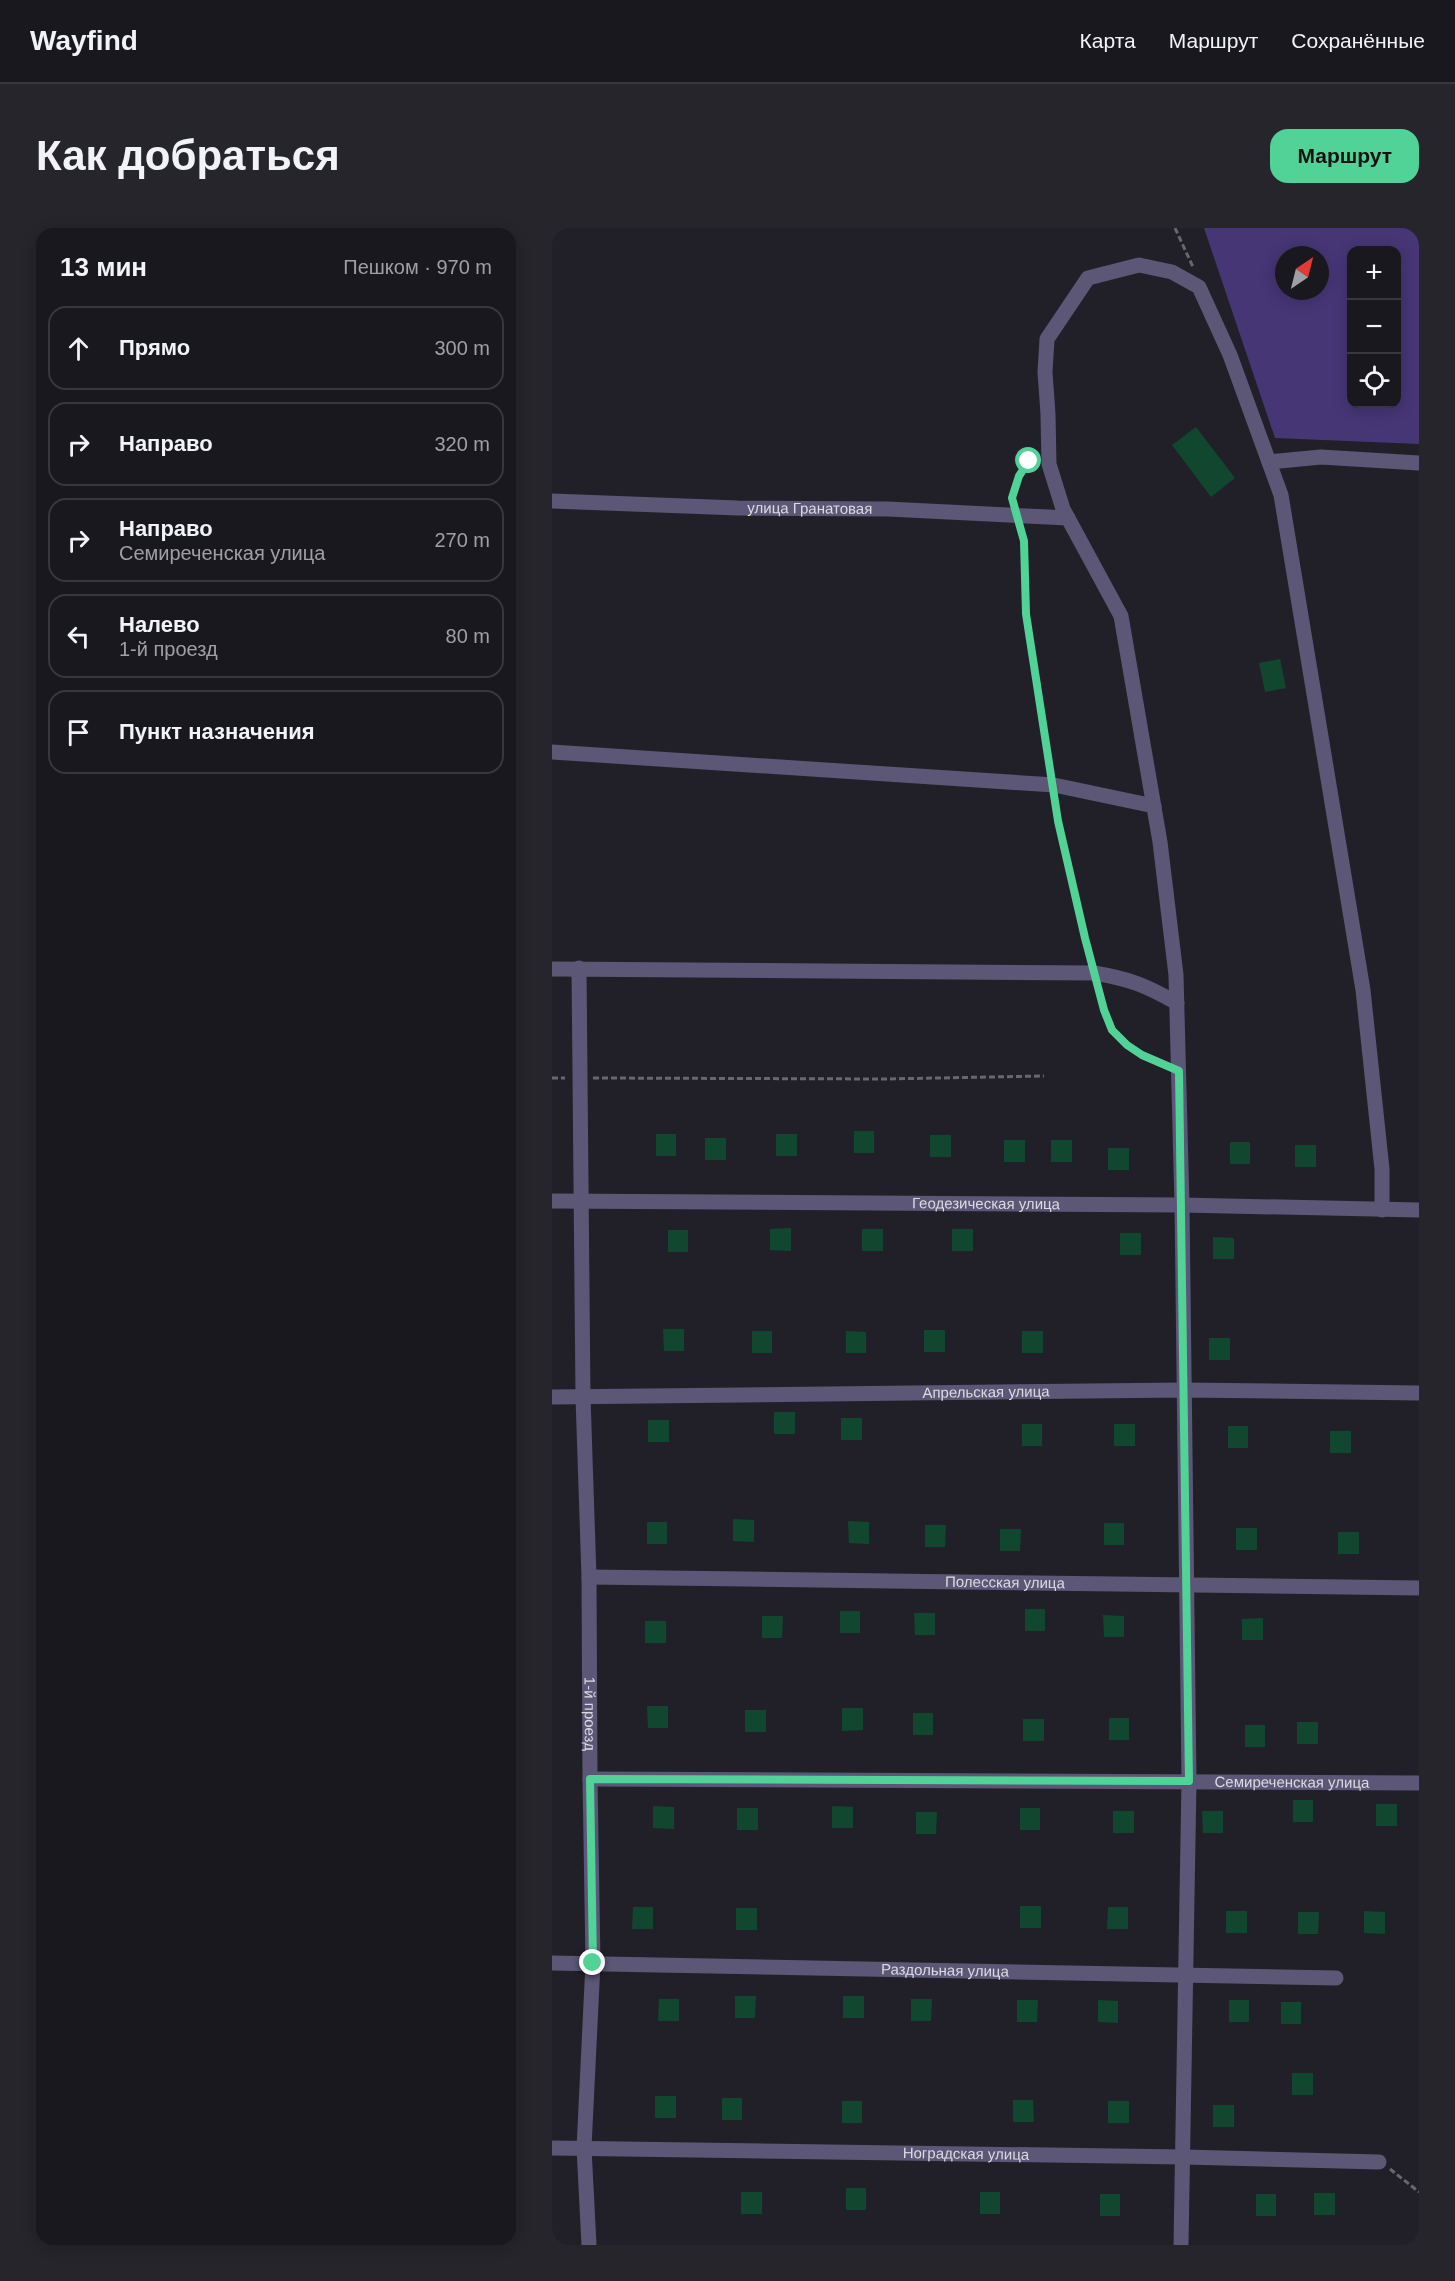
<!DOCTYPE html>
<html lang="ru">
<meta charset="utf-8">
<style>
body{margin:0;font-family:Arial,sans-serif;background:#26252b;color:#f1f3f6}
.controls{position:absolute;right:18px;top:18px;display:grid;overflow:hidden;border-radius:12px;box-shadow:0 3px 15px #0003}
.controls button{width:54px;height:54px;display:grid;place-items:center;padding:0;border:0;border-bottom:2px solid #37373c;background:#19181e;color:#f1f3f6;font:30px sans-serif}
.compass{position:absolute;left:723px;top:18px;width:54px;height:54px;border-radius:50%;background:#19181e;box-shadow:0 3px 15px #0003;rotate:35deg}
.stop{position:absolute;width:18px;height:18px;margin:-14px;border:4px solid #51d397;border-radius:50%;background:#fff}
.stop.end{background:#51d397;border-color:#fff;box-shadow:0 2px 6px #0008}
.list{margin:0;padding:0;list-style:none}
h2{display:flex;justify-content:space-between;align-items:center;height:78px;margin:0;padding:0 24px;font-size:26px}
h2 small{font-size:20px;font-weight:400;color:#9fa0a4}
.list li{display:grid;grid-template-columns:39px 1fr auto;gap:18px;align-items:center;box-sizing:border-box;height:84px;margin:0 12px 12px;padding:0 12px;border:2px solid #37373c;border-radius:18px}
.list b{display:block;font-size:22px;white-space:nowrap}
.list p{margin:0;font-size:20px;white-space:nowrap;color:#9fa0a4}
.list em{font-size:20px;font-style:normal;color:#9fa0a4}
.icon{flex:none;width:33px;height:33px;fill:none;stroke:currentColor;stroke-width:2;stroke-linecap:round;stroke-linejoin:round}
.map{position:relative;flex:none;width:867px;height:2017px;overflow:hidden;border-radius:18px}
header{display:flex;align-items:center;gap:36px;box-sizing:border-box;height:84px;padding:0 30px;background:#19181e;border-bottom:2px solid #37373c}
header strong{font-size:28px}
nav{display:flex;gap:33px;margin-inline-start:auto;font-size:21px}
.intro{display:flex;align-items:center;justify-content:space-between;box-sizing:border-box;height:144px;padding:0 36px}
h1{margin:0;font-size:42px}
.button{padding:15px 27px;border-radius:18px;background:#51d397;color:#111;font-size:21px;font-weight:700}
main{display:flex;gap:36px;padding:0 36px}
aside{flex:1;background:#19181e;border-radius:18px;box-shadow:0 3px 15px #0003}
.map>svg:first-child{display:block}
</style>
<header>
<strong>Wayfind</strong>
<nav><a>Карта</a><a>Маршрут</a><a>Сохранённые</a></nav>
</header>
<div class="intro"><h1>Как добраться</h1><a class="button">Маршрут</a></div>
<main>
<aside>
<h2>13 мин<small>Пешком · 970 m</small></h2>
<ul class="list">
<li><svg class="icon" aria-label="ahead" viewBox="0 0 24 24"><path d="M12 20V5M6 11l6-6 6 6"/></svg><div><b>Прямо</b></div><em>300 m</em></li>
<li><svg class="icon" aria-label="right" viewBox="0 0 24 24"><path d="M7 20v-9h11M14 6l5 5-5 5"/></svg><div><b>Направо</b></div><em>320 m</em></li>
<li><svg class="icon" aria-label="right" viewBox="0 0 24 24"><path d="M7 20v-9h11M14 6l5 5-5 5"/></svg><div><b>Направо</b><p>Семиреченская улица</p></div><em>270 m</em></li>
<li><svg class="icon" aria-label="left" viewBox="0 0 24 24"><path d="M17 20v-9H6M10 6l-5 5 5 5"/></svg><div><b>Налево</b><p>1-й проезд</p></div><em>80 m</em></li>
<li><svg class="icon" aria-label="arrive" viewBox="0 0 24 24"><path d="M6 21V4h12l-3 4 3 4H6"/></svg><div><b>Пункт назначения</b></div></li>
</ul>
</aside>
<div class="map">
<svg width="867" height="2017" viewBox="0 0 867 2017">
<rect width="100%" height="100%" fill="#212028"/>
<path fill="#463676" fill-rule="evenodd" d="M 652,0 L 867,0 L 867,216 L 723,210 ZM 800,22 L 844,22 L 844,176 L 800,176 ZM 732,27 L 768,27 L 768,63 L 732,63 Z"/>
<path fill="#12472f" d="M 644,199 L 683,250 L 659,269 L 620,217 Z
M 728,431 L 734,460 L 713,464 L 707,435 Z
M 302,903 L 322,903 L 322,925 L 302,925 Z
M 104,906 L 124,906 L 124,928 L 104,928 Z
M 224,906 L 245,906 L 245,928 L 224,928 Z
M 378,907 L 399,907 L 399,929 L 378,929 Z
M 153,910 L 174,910 L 174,932 L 153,932 Z
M 452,912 L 473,912 L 473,934 L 452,934 Z
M 499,912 L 520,912 L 520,934 L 499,934 Z
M 678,914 L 698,914 L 698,936 L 678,936 Z
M 743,917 L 764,917 L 764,939 L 743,939 Z
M 556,920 L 577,920 L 577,942 L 556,942 Z
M 239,1000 L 239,1023 L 218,1022 L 218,1001 Z
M 310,1001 L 331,1001 L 331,1023 L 310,1023 Z
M 400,1001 L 421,1001 L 421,1023 L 400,1023 Z
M 116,1002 L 136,1002 L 136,1024 L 116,1024 Z
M 568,1005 L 589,1005 L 589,1027 L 568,1027 Z
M 661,1009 L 682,1010 L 682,1031 L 661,1031 Z
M 111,1101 L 132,1101 L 132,1123 L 112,1123 Z
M 372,1102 L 393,1102 L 393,1124 L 372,1124 Z
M 200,1103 L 220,1103 L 220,1125 L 200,1125 Z
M 294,1103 L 314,1104 L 314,1125 L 294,1125 Z
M 470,1103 L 491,1103 L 491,1125 L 470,1125 Z
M 657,1110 L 678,1110 L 678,1132 L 657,1132 Z
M 222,1184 L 243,1184 L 243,1206 L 222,1206 Z
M 289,1190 L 310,1190 L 310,1212 L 289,1212 Z
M 96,1192 L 117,1192 L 117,1214 L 96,1214 Z
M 470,1196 L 490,1196 L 490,1218 L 470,1218 Z
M 562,1196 L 583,1196 L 583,1218 L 562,1218 Z
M 676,1198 L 696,1198 L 696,1220 L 676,1220 Z
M 778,1203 L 799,1203 L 799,1225 L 778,1225 Z
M 181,1291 L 202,1292 L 202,1314 L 181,1313 Z
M 296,1293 L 317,1294 L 317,1316 L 297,1315 Z
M 95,1294 L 115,1294 L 115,1316 L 95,1316 Z
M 552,1295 L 572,1295 L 572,1317 L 552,1317 Z
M 373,1297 L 394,1297 L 393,1319 L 373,1319 Z
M 684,1300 L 705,1300 L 705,1322 L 684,1322 Z
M 448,1301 L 469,1301 L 468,1323 L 448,1323 Z
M 786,1304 L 807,1304 L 807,1326 L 786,1326 Z
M 473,1381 L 493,1381 L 493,1403 L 473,1403 Z
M 288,1383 L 308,1383 L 308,1405 L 288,1405 Z
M 362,1385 L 383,1385 L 383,1407 L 363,1407 Z
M 551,1387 L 572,1388 L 572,1409 L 552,1409 Z
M 210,1388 L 231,1388 L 230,1410 L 210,1410 Z
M 711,1390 L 711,1412 L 690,1412 L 690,1391 Z
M 93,1393 L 114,1393 L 114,1415 L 93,1415 Z
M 95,1478 L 116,1478 L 116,1500 L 96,1500 Z
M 290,1480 L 311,1480 L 311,1502 L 290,1503 Z
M 193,1482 L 214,1482 L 214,1504 L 193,1504 Z
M 361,1485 L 381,1485 L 381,1507 L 361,1507 Z
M 557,1490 L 577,1490 L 577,1512 L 557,1512 Z
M 471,1491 L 492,1491 L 492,1513 L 471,1513 Z
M 745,1494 L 766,1494 L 766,1516 L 745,1516 Z
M 693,1497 L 713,1497 L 713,1519 L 693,1519 Z
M 741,1572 L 761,1572 L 761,1594 L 741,1594 Z
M 824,1576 L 845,1576 L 845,1598 L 824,1598 Z
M 101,1578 L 122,1579 L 122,1601 L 101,1600 Z
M 280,1578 L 301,1579 L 301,1600 L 280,1600 Z
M 185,1580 L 206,1580 L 206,1602 L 185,1602 Z
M 468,1580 L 488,1580 L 488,1602 L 468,1602 Z
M 561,1583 L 582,1583 L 582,1605 L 561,1605 Z
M 650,1583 L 671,1583 L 671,1605 L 651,1605 Z
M 364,1584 L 385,1584 L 384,1606 L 364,1606 Z
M 468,1678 L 489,1678 L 489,1700 L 468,1700 Z
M 81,1679 L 101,1679 L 101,1701 L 80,1701 Z
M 556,1679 L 576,1679 L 576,1701 L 555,1701 Z
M 184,1680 L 205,1680 L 205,1702 L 184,1702 Z
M 674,1683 L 695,1683 L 695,1705 L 674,1705 Z
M 812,1683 L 833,1684 L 833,1706 L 812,1705 Z
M 746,1684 L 767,1684 L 766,1706 L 746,1706 Z
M 183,1768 L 204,1768 L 203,1790 L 183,1790 Z
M 291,1768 L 312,1768 L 312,1790 L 291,1790 Z
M 107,1771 L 127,1771 L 127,1793 L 106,1793 Z
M 359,1771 L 380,1771 L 379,1793 L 359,1793 Z
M 465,1772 L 486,1772 L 485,1794 L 465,1794 Z
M 546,1772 L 566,1773 L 566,1795 L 546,1794 Z
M 677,1772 L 697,1772 L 697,1794 L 677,1794 Z
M 729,1774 L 749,1774 L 749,1796 L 729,1796 Z
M 740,1845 L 761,1845 L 761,1867 L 740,1867 Z
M 103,1868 L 124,1868 L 124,1890 L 103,1890 Z
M 170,1870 L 190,1870 L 190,1892 L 170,1892 Z
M 461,1872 L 481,1872 L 482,1894 L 461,1894 Z
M 290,1873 L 310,1873 L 310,1895 L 290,1895 Z
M 556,1873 L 577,1873 L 577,1895 L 556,1895 Z
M 661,1877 L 682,1877 L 682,1899 L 661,1899 Z
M 294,1960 L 314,1960 L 314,1982 L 294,1982 Z
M 189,1964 L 210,1964 L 210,1986 L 189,1986 Z
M 428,1964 L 448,1964 L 448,1986 L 428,1986 Z
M 762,1965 L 783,1965 L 783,1987 L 762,1987 Z
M 548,1966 L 568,1966 L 568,1988 L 548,1988 Z
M 704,1966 L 724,1966 L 724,1988 L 704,1988 Z"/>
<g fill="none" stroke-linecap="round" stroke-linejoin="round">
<path stroke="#68676e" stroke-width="3" stroke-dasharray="6 3" stroke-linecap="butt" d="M 623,0 L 641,39
M 461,272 L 467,248 L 483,225
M 469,302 L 472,313 L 474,386 L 499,542
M 504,572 L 506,593 L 538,730
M 546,759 C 550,773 553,788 559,800 C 569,819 595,831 614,838
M 0,850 L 13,850
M 41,850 L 332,851 L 492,848
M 838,1941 L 867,1964"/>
<g stroke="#5c5677" stroke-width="15">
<path d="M 717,234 L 769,229 L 867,235"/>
<path id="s1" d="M 0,273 L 186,280 L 336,281 L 516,290"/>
<path d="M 0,524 L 502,557 L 602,578"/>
<path id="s2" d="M 27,740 L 31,1169 L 37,1349 L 38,1551 L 41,1735 L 32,1920 L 37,2017"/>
<path d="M 0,741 L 542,745 C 578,751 593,757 625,775"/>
<path id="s3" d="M 0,973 L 630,977 L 867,982"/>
<path id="s4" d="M 0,1169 L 632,1162 L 867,1165"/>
<path id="s5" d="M 37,1349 L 867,1360"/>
<path id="s6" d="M 38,1551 L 867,1555"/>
<path id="s7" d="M 0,1735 L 784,1750"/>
<path id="s8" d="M 0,1920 L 632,1929 L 827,1934"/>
<path d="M 629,2017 L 637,1553 L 630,977 L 624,747 L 608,614 L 569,388 L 511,281 L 497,236 L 496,186 L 493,144 L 495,111 L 536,50 L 587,37 L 620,44 L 647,59 L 678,127 L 729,267 L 811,762 L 830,941 L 830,982"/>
</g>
</g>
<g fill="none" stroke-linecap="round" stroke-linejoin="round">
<path stroke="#51d397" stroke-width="8" d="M 41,1735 L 38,1551 L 637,1553 L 627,843 L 590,827 L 575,817 L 560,802 L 552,782 L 533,710 L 506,593 L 474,386 L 472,313 L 460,270 L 467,248 L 477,233"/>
</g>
<g text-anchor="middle" stroke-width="6" stroke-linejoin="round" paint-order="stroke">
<g font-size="15" fill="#dcdbe1" stroke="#212028">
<text dy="5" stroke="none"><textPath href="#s1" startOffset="258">улица Гранатовая</textPath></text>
<text dy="5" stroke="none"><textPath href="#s3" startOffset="434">Геодезическая улица</textPath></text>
<text dy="5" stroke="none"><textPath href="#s4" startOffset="434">Апрельская улица</textPath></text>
<text dy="5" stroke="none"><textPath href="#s5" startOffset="416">Полесская улица</textPath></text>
<text dy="5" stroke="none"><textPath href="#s2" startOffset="746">1-й проезд</textPath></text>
<text dy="5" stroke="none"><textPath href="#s6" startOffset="702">Семиреченская улица</textPath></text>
<text dy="5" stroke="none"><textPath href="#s7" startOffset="393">Раздольная улица</textPath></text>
<text dy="5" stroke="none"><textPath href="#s8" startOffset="414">Ноградская улица</textPath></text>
</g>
</g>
</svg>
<div class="controls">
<button>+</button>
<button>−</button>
<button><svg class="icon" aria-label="locate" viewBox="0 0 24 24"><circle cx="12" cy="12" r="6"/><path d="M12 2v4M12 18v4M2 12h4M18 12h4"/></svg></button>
</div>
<svg class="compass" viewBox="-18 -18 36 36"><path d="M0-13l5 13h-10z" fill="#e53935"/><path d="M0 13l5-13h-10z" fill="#9fa0a4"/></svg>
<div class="stop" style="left:477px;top:233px"></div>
<div class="stop end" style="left:41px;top:1735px"></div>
</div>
</main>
